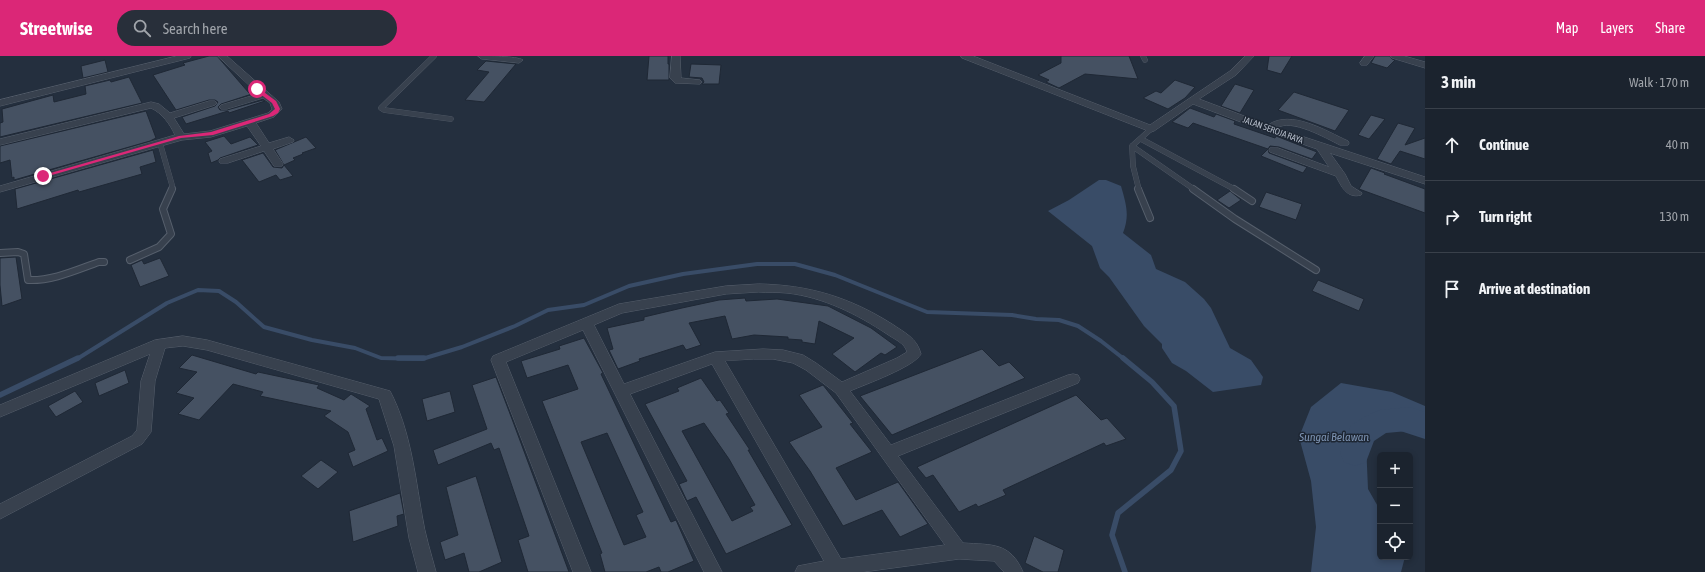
<!DOCTYPE html>
<meta charset="utf-8">
<style>
body{margin:0;font-family:"Asap Condensed",sans-serif;background:#282f3a;color:#f1f3f6}
.controls{position:absolute;right:12px;bottom:12px;display:grid;overflow:hidden;border-radius:6px;box-shadow:0 2px 6px #0003}
.controls button{width:36px;height:36px;display:grid;place-items:center;padding:0;border:0;border-bottom:1px solid #39404a;background:#1b232e;color:#f1f3f6;font:20px sans-serif}
.stop{position:absolute;width:12px;height:12px;margin:-9px;border:3px solid #db2777;border-radius:50%;background:#fff}
.stop.end{background:#db2777;border-color:#fff;box-shadow:0 1px 4px #0008}
.list{margin:0;padding:0;list-style:none}
h2{display:flex;justify-content:space-between;align-items:center;height:52px;margin:0;padding:0 16px;font-size:17px}
h2 small{font-size:13px;font-weight:400;color:#a0a4aa}
.list li{display:grid;grid-template-columns:26px 1fr auto;gap:12px;align-items:center;box-sizing:border-box;height:72px;padding:0 16px;border-top:1px solid #39404a}
.list b{display:block;font-size:15px;white-space:nowrap}
.list em{font-size:13px;font-style:normal;color:#a0a4aa}
.icon{flex:none;width:22px;height:22px;fill:none;stroke:currentColor;stroke-width:2;stroke-linecap:round;stroke-linejoin:round}
.map{position:relative;flex:none;width:1425px;height:516px;overflow:hidden}
header{display:flex;align-items:center;gap:24px;box-sizing:border-box;height:56px;padding:0 20px;background:#db2777;color:#fff}
header strong{font-size:19px}
nav{display:flex;gap:22px;margin-inline-start:auto;font-size:14px}
.search{width:280px;height:36px;background:#282f3a;display:flex;align-items:center;gap:10px;box-sizing:border-box;padding:0 14px;border-radius:22px;color:#a0a4aa;font-size:15px}
main{display:flex}
aside{flex:1;background:#1b232e}
.map>svg:first-child{display:block}
</style>
<header>
<strong>Streetwise</strong>
<div class="search"><svg class="icon" aria-label="search" viewBox="0 0 24 24"><circle cx="10" cy="10" r="6"/><path d="M15 15l6 6"/></svg>Search here</div>
<nav><a>Map</a><a>Layers</a><a>Share</a></nav>
</header>
<main>
<div class="map">
<svg width="1425" height="516" viewBox="0 0 1425 516">
<rect width="100%" height="100%" fill="#242f3e"/>
<path fill="#394c67" d="M 1099,124 L 1106,124 L 1121,130 C 1126,148 1130,159 1123,177 L 1151,199 L 1156,213 L 1185,226 L 1204,243 L 1211,252 L 1230,292 L 1251,304 L 1263,321 L 1261,329 L 1213,336 L 1186,315 L 1172,307 L 1162,292 L 1162,288 L 1144,270 L 1109,221 L 1100,212 L 1092,190 L 1048,155 L 1069,144 Z
M 1341,327 L 1392,336 L 1425,350 L 1425,383 L 1376,367 L 1366,387 L 1368,433 L 1380,454 L 1380,501 L 1405,501 L 1401,516 L 1311,516 L 1316,471 L 1311,425 L 1299,381 L 1311,351 Z"/>
<g fill="none" stroke-linecap="round" stroke-linejoin="round">
<path stroke="#394c67" stroke-width="4" d="M 77,303 L 167,247 L 198,234 L 219,235 L 236,246 L 264,271 L 312,284 L 355,292 L 381,302 L 422,303 L 462,291 L 515,270 L 548,254 L 584,249 L 629,230 L 683,218 L 757,208 L 795,208 L 835,219 L 927,256 L 1012,259 L 1036,263 L 1059,264 L 1078,270 L 1101,285 L 1124,303"/>
<path stroke="#394c67" stroke-width="5.5" d="M 398,302 L 424,302
M 1123,302 L 1152,326 L 1174,350 L 1181,395 L 1171,414 L 1118,457 L 1112,479 L 1125,516
M 0,339 L 78,302"/>
<path fill="#394c67" fill-rule="evenodd" d="M 1410,351 L 1425,356 L 1425,381 L 1408,375 L 1386,377 L 1374,385 L 1366,406 L 1355,410 L 1344,406 L 1340,397 L 1351,369 L 1370,358 L 1380,354 Z"/>
</g>
<path fill="#455162" stroke="#1f2835" fill-rule="evenodd" d="M 209,0 L 217,0 L 249,37 L 253,36 L 255,37 L 221,48 L 218,51 L 220,54 L 227,54 L 263,44 L 265,45 L 229,57 L 228,55 L 186,68 L 182,61 L 215,50 L 218,46 L 215,44 L 209,44 L 176,54 L 153,19 L 185,9 L 183,7 Z
M 649,0 L 668,0 L 668,8 L 669,8 L 669,24 L 647,24 Z
M 1061,0 L 1129,0 L 1138,23 L 1085,18 L 1059,32 L 1046,26 L 1049,24 L 1038,19 L 1061,7 Z
M 1269,0 L 1292,0 L 1281,18 L 1267,14 Z
M 1375,0 L 1390,0 L 1392,3 L 1395,4 L 1387,12 L 1371,7 Z
M 105,4 L 108,16 L 83,22 L 81,10 Z
M 486,5 L 516,8 L 484,46 L 465,44 L 489,16 L 477,14 Z
M 691,8 L 721,9 L 719,28 L 702,28 L 704,26 L 702,22 L 689,21 Z
M 129,21 L 142,47 L 0,81 L 0,67 L 3,66 L 2,53 L 53,39 L 54,46 L 86,38 L 85,30 L 110,24 L 111,26 Z
M 1175,24 L 1195,31 L 1185,42 L 1168,53 L 1143,42 L 1156,35 L 1161,37 Z
M 1235,28 L 1254,34 L 1240,57 L 1221,50 Z
M 1294,36 L 1349,54 L 1335,75 L 1278,54 Z
M 1190,52 L 1214,61 L 1216,58 L 1235,65 L 1234,68 L 1275,82 L 1276,80 L 1317,96 L 1312,103 L 1279,91 L 1270,90 L 1268,93 L 1193,67 L 1188,72 L 1172,66 Z
M 146,55 L 156,82 L 150,85 L 14,124 L 14,121 L 12,122 L 10,104 L 0,107 L 0,90 Z
M 1371,59 L 1385,63 L 1369,83 L 1358,79 Z
M 1398,67 L 1415,72 L 1405,89 L 1425,82 L 1425,103 L 1400,95 L 1391,108 L 1377,103 Z
M 224,80 L 231,88 L 250,81 L 258,89 L 220,102 L 218,104 L 211,107 L 208,97 L 212,95 L 205,86 Z
M 306,81 L 316,92 L 302,97 L 303,98 L 293,102 L 295,104 L 284,109 L 275,94 Z
M 1268,93 L 1269,97 L 1307,111 L 1303,117 L 1261,100 Z
M 153,94 L 156,106 L 140,111 L 142,118 L 79,136 L 78,134 L 17,153 L 15,133 Z
M 263,97 L 273,111 L 282,112 L 284,109 L 293,120 L 280,124 L 276,119 L 259,126 L 242,104 Z
M 1371,112 L 1385,117 L 1384,118 L 1425,133 L 1425,157 L 1359,133 Z
M 1230,135 L 1241,144 L 1229,152 L 1217,144 Z
M 1266,136 L 1302,148 L 1296,164 L 1259,151 Z
M 16,201 L 22,243 L 2,250 L 0,229 L 0,202 Z
M 160,202 L 169,220 L 140,231 L 131,209 L 142,204 L 144,208 Z
M 1318,224 L 1364,243 L 1359,255 L 1312,235 Z
M 745,242 L 746,245 L 777,243 L 828,250 L 871,272 L 897,291 L 885,299 L 881,297 L 855,316 L 832,298 L 854,282 L 819,265 L 815,288 L 802,286 L 802,284 L 788,283 L 788,281 L 754,279 L 732,283 L 725,260 L 689,267 L 701,289 L 686,294 L 683,289 L 639,303 L 640,305 L 618,313 L 609,294 L 613,293 L 607,272 L 644,264 L 644,261 L 682,252 L 719,244 Z
M 584,282 L 603,317 L 601,318 L 671,466 L 676,464 L 694,505 L 668,516 L 661,516 L 659,511 L 646,516 L 605,516 L 600,498 L 602,497 L 542,345 L 578,333 L 568,309 L 527,322 L 521,305 L 560,293 L 559,290 ZM 607,377 L 643,456 L 636,459 L 646,481 L 624,489 L 581,386 Z
M 982,293 L 999,310 L 1009,306 L 1025,322 L 892,379 L 860,340 Z
M 192,299 L 256,318 L 258,316 L 319,329 L 317,332 L 344,344 L 351,338 L 370,350 L 366,353 L 377,384 L 382,382 L 388,395 L 353,411 L 348,397 L 355,394 L 348,376 L 324,360 L 331,355 L 260,340 L 263,336 L 233,328 L 199,364 L 178,358 L 194,342 L 176,337 L 197,316 L 179,312 Z
M 125,314 L 129,327 L 99,340 L 95,327 Z
M 496,321 L 512,363 L 569,516 L 528,516 L 518,484 L 529,480 L 499,392 L 494,394 L 491,387 L 438,409 L 433,394 L 487,373 L 472,329 Z
M 701,322 L 717,345 L 720,344 L 729,357 L 726,358 L 750,394 L 748,394 L 792,469 L 726,498 L 696,441 L 687,445 L 679,428 L 687,425 L 645,348 L 679,335 L 677,332 ZM 704,367 L 729,403 L 755,449 L 750,451 L 753,455 L 732,465 L 682,375 Z
M 823,329 L 853,367 L 850,368 L 872,396 L 836,412 L 856,444 L 898,426 L 928,468 L 900,481 L 882,454 L 843,470 L 810,415 L 789,386 L 822,371 L 799,339 Z
M 75,335 L 83,346 L 56,361 L 48,350 Z
M 450,335 L 455,356 L 427,365 L 422,343 Z
M 1076,339 L 1101,364 L 1107,362 L 1126,383 L 1106,390 L 1104,387 L 1003,434 L 1006,439 L 978,451 L 976,448 L 959,456 L 933,419 L 926,422 L 917,411 Z
M 321,404 L 338,416 L 318,433 L 301,420 Z
M 476,420 L 502,506 L 479,516 L 469,516 L 464,497 L 445,504 L 440,486 L 458,479 L 446,431 Z
M 400,437 L 404,458 L 397,460 L 398,470 L 353,486 L 349,455 Z
M 1034,480 L 1064,494 L 1058,516 L 1043,516 L 1025,507 Z"/>
<g fill="none" stroke-linecap="round" stroke-linejoin="round">
<g stroke="#565f6c" stroke-width="5.5">
<path id="lane-far1" d="M 434,0 L 381,52 L 384,54 L 451,63
M 1143,0 L 1145,4
M 1141,83 L 1236,134
M 160,87 L 172,129 L 172,134
M 1132,90 L 1195,134
M 1139,134 L 1133,110 L 1132,90 L 1151,73"/>
</g>
<g stroke="#565f6c" stroke-width="8">
<path id="lane" d="M 1138,133 L 1150,162
M 1193,133 L 1235,163 L 1316,214
M 1234,133 L 1252,145
M 0,197 L 18,196 L 24,198 L 28,224 C 53,225 76,214 99,206 L 104,206
M 130,204 L 159,191 L 171,178 L 163,153 L 172,133"/>
</g>
<g stroke="#565f6c" stroke-width="1">
<path id="street" d="M 177,0 L 191,0 L 190,2 L 0,50 L 0,44 Z
M 218,0 L 227,0 L 279,46 L 282,53 L 274,61 L 256,67 L 269,87 L 289,81 L 294,84 L 293,86 L 273,93 L 283,108 L 282,110 L 274,110 L 264,95 L 228,107 L 220,107 L 219,105 L 220,103 L 261,90 L 247,70 L 211,81 L 182,84 L 0,136 L 0,130 L 175,79 C 170,68 162,57 151,52 L 0,89 L 0,83 L 151,46 L 159,48 L 170,57 L 209,45 L 215,45 L 217,47 L 215,49 L 174,62 L 184,78 L 210,75 L 268,57 L 272,53 L 270,47 L 263,42 L 227,53 L 221,53 L 219,51 L 221,49 L 258,38 Z
M 478,0 C 488,0 516,0 523,4 L 519,7 L 482,3 Z
M 672,0 L 680,0 L 681,22 L 700,24 L 702,26 L 700,28 L 675,27 L 670,22 Z
M 961,0 L 973,0 L 1150,69 L 1230,15 L 1245,0 L 1254,0 L 1236,19 L 1199,43 L 1268,69 C 1291,53 1326,75 1348,85 L 1349,87 L 1348,89 L 1340,89 C 1326,82 1291,62 1277,72 L 1425,121 L 1425,128 L 1330,97 L 1345,118 L 1351,130 L 1362,137 L 1361,139 C 1347,143 1341,130 1336,120 L 1270,96 L 1269,94 L 1270,92 L 1278,92 L 1329,111 L 1317,93 L 1265,75 L 1193,48 L 1154,75 L 1151,76 L 962,2 Z
M 1365,0 L 1374,0 L 1367,9 L 1361,9 L 1360,7 Z
M 1391,0 L 1404,0 L 1425,6 L 1425,12 L 1392,2 Z
M 759,228 C 809,229 849,241 892,268 C 905,277 917,282 921,298 C 914,311 866,328 850,335 L 891,389 L 1068,319 L 1073,318 L 1078,319 L 1080,323 L 1078,327 L 898,400 L 963,487 C 992,489 1010,486 1023,516 L 1004,516 L 994,505 L 959,503 L 863,516 L 795,516 L 798,510 L 824,505 L 712,308 L 630,338 L 722,516 L 704,516 L 583,274 L 506,306 L 591,516 L 573,516 L 491,304 L 493,300 L 619,248 L 726,230 ZM 759,236 C 768,237 778,236 787,237 C 823,241 857,258 887,278 C 894,283 905,287 907,296 L 897,302 L 842,326 L 816,307 L 803,299 L 783,294 L 763,293 L 715,296 L 624,328 L 594,269 L 622,257 L 726,238 ZM 754,303 L 773,303 L 793,307 L 806,314 L 836,337 L 945,489 L 841,503 L 725,305 Z
M 183,280 L 207,284 L 390,335 C 410,373 415,418 422,459 C 425,479 431,497 436,516 L 418,516 L 409,482 L 394,390 L 379,343 L 207,294 L 183,290 L 165,292 L 155,325 L 151,376 L 142,388 L 0,463 L 0,448 L 132,380 L 137,374 L 141,325 L 150,298 L 0,361 L 0,349 L 155,284 Z"/>
</g>
<use href="#lane-far1" stroke="#38414e" stroke-width="5"/>
<use href="#lane" stroke="#38414e" stroke-width="6"/>
<use href="#street" fill="#38414e" fill-rule="evenodd"/>
</g>
<path fill="#db2777" d="M 257,31 L 276,45 L 280,53 L 278,57 L 273,60 L 213,79 L 181,82 L 45,121 L 40,120 L 179,80 L 211,76 L 269,58 L 275,53 L 272,47 L 255,34 Z"/>
<g text-anchor="middle" stroke-width="3" stroke-linejoin="round" paint-order="stroke">
<g font-size="9" fill="#b4bcc9" stroke="#1d2633">
<text transform="translate(1273 74) rotate(20)" y="3">JALAN SEROJA RAYA</text>
</g>
<g font-size="12" font-style="italic" fill="#7c92b1" stroke="#1d2633">
<text x="1334" y="385">Sungai Belawan</text>
</g>
</g>
</svg>
<div class="controls">
<button>+</button>
<button>−</button>
<button><svg class="icon" aria-label="locate" viewBox="0 0 24 24"><circle cx="12" cy="12" r="6"/><path d="M12 2v4M12 18v4M2 12h4M18 12h4"/></svg></button>
</div>
<div class="stop" style="left:257px;top:33px"></div>
<div class="stop end" style="left:43px;top:120px"></div>
</div>
<aside>
<h2>3 min<small>Walk · 170 m</small></h2>
<ul class="list">
<li><svg class="icon" aria-label="ahead" viewBox="0 0 24 24"><path d="M12 20V5M6 11l6-6 6 6"/></svg><div><b>Continue</b></div><em>40 m</em></li>
<li><svg class="icon" aria-label="right" viewBox="0 0 24 24"><path d="M7 20v-9h11M14 6l5 5-5 5"/></svg><div><b>Turn right</b></div><em>130 m</em></li>
<li><svg class="icon" aria-label="arrive" viewBox="0 0 24 24"><path d="M6 21V4h12l-3 4 3 4H6"/></svg><div><b>Arrive at destination</b></div></li>
</ul>
</aside>
</main>
